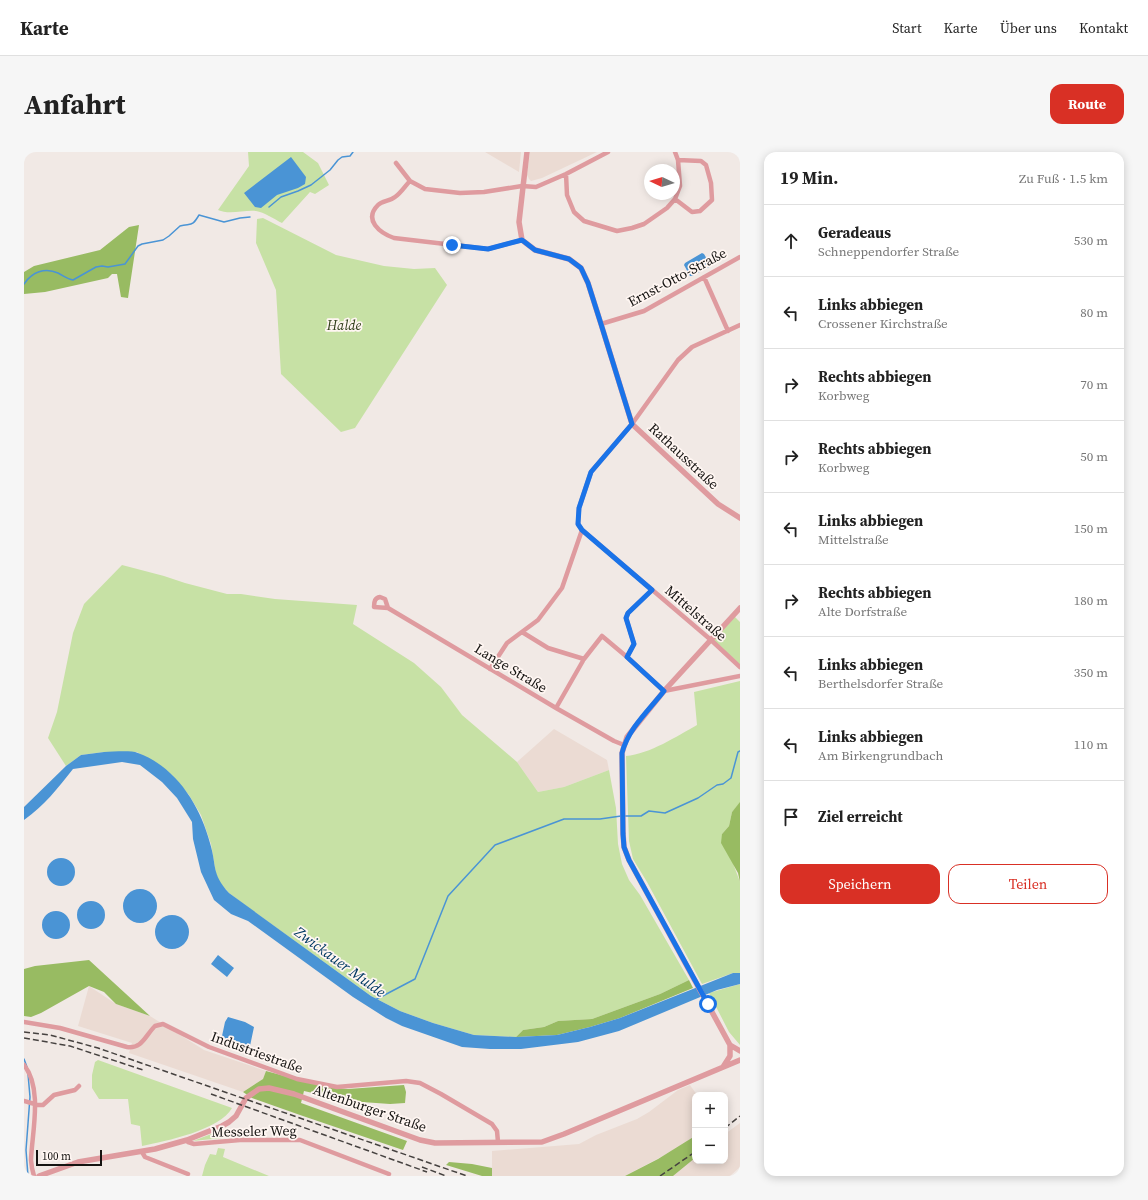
<!DOCTYPE html>
<html lang="de">
<meta charset="utf-8">
<style>
body{margin:0;font-family:"Source Serif 4",serif;background:#f6f6f6;color:#222}
.controls{position:absolute;right:12px;bottom:12px;display:grid;overflow:hidden;border-radius:8px;box-shadow:0 2px 10px #0003}
.controls button{width:36px;height:36px;display:grid;place-items:center;padding:0;border:0;border-bottom:1px solid #e0e0e0;background:#fff;color:#222;font:20px sans-serif}
.compass{position:absolute;left:620px;top:12px;width:36px;height:36px;border-radius:50%;background:#fff;box-shadow:0 2px 10px #0003;rotate:274deg}
.scale{position:absolute;left:12px;bottom:10px;width:66px;box-sizing:border-box;padding-left:4px;border:2px solid #151311;border-top:0;font-size:11px;line-height:14px;white-space:nowrap;color:#151311;-webkit-text-stroke:3px #fff6f2;paint-order:stroke}
.stop{position:absolute;width:12px;height:12px;margin:-9px;border:3px solid #1a73e8;border-radius:50%;background:#fff}
.stop.end{background:#1a73e8;border-color:#fff;box-shadow:0 1px 4px #0008}
.list{margin:0;padding:0;list-style:none}
h2{display:flex;justify-content:space-between;align-items:center;height:52px;margin:0;padding:0 16px;font-size:17px}
h2 small{font-size:13px;font-weight:400;color:#767676}
.list li{display:grid;grid-template-columns:26px 1fr auto;gap:12px;align-items:center;box-sizing:border-box;height:72px;padding:0 16px;border-top:1px solid #e0e0e0}
.list b{display:block;font-size:15px;white-space:nowrap}
.list p{margin:0;font-size:13px;white-space:nowrap;color:#767676}
.list em{font-size:13px;font-style:normal;color:#767676}
.actions{display:flex;gap:8px;padding:12px 16px}
.actions a{flex:1;padding:9px 0;border:1px solid #d93025;border-radius:12px;text-align:center;font-size:14px;color:#d93025}
.actions .main{background:#d93025;color:#fff}
.icon{flex:none;width:22px;height:22px;fill:none;stroke:currentColor;stroke-width:2;stroke-linecap:round;stroke-linejoin:round}
.map{position:relative;flex:none;width:716px;height:1024px;overflow:hidden;border-radius:12px}
header{display:flex;align-items:center;gap:24px;box-sizing:border-box;height:56px;padding:0 20px;background:#fff;border-bottom:1px solid #e0e0e0}
header strong{font-size:19px}
nav{display:flex;gap:22px;margin-inline-start:auto;font-size:14px}
.intro{display:flex;align-items:center;justify-content:space-between;box-sizing:border-box;height:96px;padding:0 24px}
h1{margin:0;font-size:28px}
.button{padding:10px 18px;border-radius:12px;background:#d93025;color:#fff;font-size:14px;font-weight:700}
main{display:flex;gap:24px;padding:0 24px}
aside{flex:1;background:#fff;border-radius:12px;box-shadow:0 2px 10px #0003}
.map>svg:first-child{display:block}
</style>
<header>
<strong>Karte</strong>
<nav><a>Start</a><a>Karte</a><a>Über uns</a><a>Kontakt</a></nav>
</header>
<div class="intro"><h1>Anfahrt</h1><a class="button">Route</a></div>
<main>
<div class="map">
<svg width="716" height="1024" viewBox="0 0 716 1024">
<rect width="100%" height="100%" fill="#f1e9e5"/>
<path fill="#ebdbd3" d="M 461,0 L 497,0 L 495,20 Z
M 506,0 L 573,0 L 518,26 L 507,29 L 505,27 L 503,23 Z
M 530,577 L 583,608 L 585,618 L 540,635 L 514,640 L 493,610 Z
M 65,834 L 92,852 L 126,864 L 180,898 L 242,919 L 239,927 L 219,940 L 105,901 L 108,891 L 54,874 Z
M 666,933 L 673,943 L 671,943 L 671,984 L 650,998 L 601,1024 L 468,1024 L 468,999 L 555,992 L 572,983 L 613,967 L 625,960 L 654,938 Z
M 716,971 L 716,1015 L 706,1024 L 649,1024 L 671,1006 L 671,1009 L 701,1009 L 701,982 Z"/>
<path fill="#c7e1a5" d="M 224,0 L 279,0 L 294,11 L 305,33 L 291,42 L 286,40 L 258,71 C 250,67 240,60 232,59 C 219,58 205,63 194,58 L 225,14 Z
M 239,66 L 312,103 L 360,114 L 390,117 L 411,116 L 423,133 L 331,276 L 317,280 L 257,222 L 252,138 L 232,91 L 233,67 Z
M 98,413 L 140,424 L 161,431 L 203,442 L 217,442 L 251,447 L 333,453 L 329,472 L 390,511 L 417,535 L 438,563 L 493,610 L 514,640 L 540,635 L 585,618 L 592,656 L 594,692 L 598,712 L 605,728 L 616,743 L 665,828 L 636,842 L 568,867 L 534,869 L 520,875 L 499,878 L 492,885 L 450,883 L 409,871 L 376,859 L 347,844 L 225,756 L 205,741 L 196,731 L 192,722 L 187,692 L 177,663 L 165,643 L 148,623 L 113,600 L 80,600 L 57,603 L 42,614 L 24,586 L 33,560 L 49,481 L 60,452 Z
M 709,463 L 716,470 L 716,515 L 689,490 Z
M 716,529 L 716,651 L 708,660 L 705,674 L 698,682 L 716,730 L 716,821 L 709,821 L 678,832 L 623,730 L 609,707 L 605,689 L 602,604 C 626,602 653,584 673,573 L 670,540 Z
M 716,832 L 716,893 L 705,880 L 685,841 Z
M 74,908 L 208,956 C 196,978 142,989 118,994 L 116,974 L 107,972 L 104,947 L 75,947 L 68,936 L 68,923 L 71,910 Z
M 203,976 L 198,986 L 169,989 Z
M 194,996 L 201,997 L 199,1005 L 245,1024 L 178,1024 L 181,1013 L 186,1002 L 192,1003 Z"/>
<path fill="#98bb62" d="M 115,73 L 104,146 L 97,145 L 93,122 L 88,122 L 84,126 L 21,140 L 0,142 L 0,120 L 10,114 L 76,98 L 105,75 Z
M 716,650 L 716,730 L 714,721 L 697,691 L 698,682 L 705,674 L 708,660 Z
M 65,808 L 126,864 L 92,852 L 80,840 L 65,834 L 17,861 L 7,865 L 0,864 L 0,817 L 11,814 Z
M 665,828 L 669,836 L 596,866 L 566,875 L 533,883 L 492,885 L 499,878 L 520,875 L 534,869 L 568,867 L 636,842 Z
M 242,919 L 302,935 L 324,937 L 380,933 L 382,940 L 381,951 L 366,952 L 324,949 L 280,939 L 277,951 L 383,989 L 379,998 L 276,963 L 228,946 L 219,940 L 239,927 Z
M 671,984 L 671,1006 L 649,1024 L 601,1024 L 634,1007 Z
M 425,1010 L 448,1012 L 468,1016 L 468,1024 L 458,1024 L 422,1013 Z"/>
<path fill="#4a94d5" d="M 267,5 L 282,25 L 281,32 L 274,36 L 253,43 L 237,56 L 231,55 L 220,41 Z
M 678,101 L 680,102 L 687,114 L 668,124 L 666,124 L 660,113 L 661,111 Z
M 80,600 C 89,600 106,598 114,601 C 152,615 176,653 186,691 C 193,714 187,721 205,741 L 347,844 L 376,859 L 409,871 L 450,883 L 492,885 L 533,883 L 566,875 L 596,866 L 709,821 L 716,821 L 716,832 L 693,838 L 595,879 L 554,890 L 497,897 L 466,897 L 438,895 L 378,874 L 362,866 L 329,845 L 224,769 L 207,762 L 190,748 L 177,720 L 169,687 L 168,670 L 153,646 L 138,630 L 116,613 L 98,610 L 49,617 C 34,636 20,654 0,668 L 0,655 L 42,614 L 57,603 Z
M23 720a14 14 0 1 1 28 0a14 14 0 1 1-28 0Z
M99 754a17 17 0 1 1 34 0a17 17 0 1 1-34 0Z
M53 763a14 14 0 1 1 28 0a14 14 0 1 1-28 0Z
M18 773a14 14 0 1 1 28 0a14 14 0 1 1-28 0Z
M131 780a17 17 0 1 1 34 0a17 17 0 1 1-34 0Z
M 194,803 L 210,816 L 203,825 L 187,812 Z
M 204,865 L 221,870 L 230,875 L 226,894 C 216,896 205,890 198,884 L 201,870 Z"/>
<g fill="none" stroke-linecap="round" stroke-linejoin="round">
<path stroke="#4a94d5" stroke-width="1.5" d="M 245,55 L 257,45 L 274,39 L 287,33 L 306,18 L 314,8 L 318,5 L 326,4 L 329,0
M 0,132 C 8,120 21,115 34,121 C 40,124 43,127 49,128 L 72,115 L 78,114 L 84,115 L 101,112 L 114,94 L 118,92 L 139,88 L 145,84 L 156,74 C 168,71 168,75 175,63 L 200,70 L 216,66 L 226,65
M 601,664 L 617,664 L 625,659 L 641,661 L 674,646 L 693,633 L 699,632 L 707,626 L 714,600 L 716,599
M 351,848 L 391,827 L 424,744 L 471,693 L 540,667 L 576,667 L 597,664
M 0,907 L 3,915
M 4,922 L 6,945 L 2,998 L 4,1024"/>
<path stroke="#df9b9f" stroke-width="4.5" d="M 372,11 L 386,29 L 401,37 L 436,41 L 460,40 L 498,34 L 512,35 L 542,22 L 584,0
M 542,22 L 543,43 L 550,60 L 560,69 L 593,79 L 608,76 L 620,72 L 643,56 L 651,47 L 656,34 L 654,8 L 651,0
M 386,29 C 381,34 377,41 371,45 C 366,49 358,49 354,53 C 339,68 356,81 370,86 L 464,97 L 498,88
M 651,47 L 668,60 L 676,59 L 688,48 L 687,31 L 682,13 L 677,9 L 654,8
M 680,125 L 704,179
M 577,172 L 620,159 L 716,105
M 558,378 L 687,488 L 716,515
M 364,456 L 361,447 L 356,445 C 351,446 350,449 350,455 L 364,456 L 532,556 L 590,589 L 600,593
M 498,480 L 524,496 L 560,507
M 603,505 L 610,492 L 602,466 L 604,461 L 628,438
M 466,517 L 483,491 L 514,468 L 538,436 L 558,378 L 554,372 L 555,356 L 567,320 L 608,272 L 654,208 L 668,195 L 716,173
M 532,556 L 560,507 L 578,484 L 603,505 L 640,539 L 716,524
M 0,870 L 36,876 L 103,895 C 118,897 121,884 131,874 L 139,872 L 185,895 L 273,927 L 313,935 L 382,929 L 396,931 L 417,942 L 468,972 L 473,979 L 474,990
M 0,913 C 19,937 8,980 7,1008 L 8,1016 L 10,1024
M 0,949 L 14,953 L 19,953 L 30,943 L 51,938 L 55,934
M 163,988 L 164,990 L 170,992 L 216,988 L 276,988 L 365,1022
M 118,1000 L 121,1005 L 164,1022"/>
<path stroke="#df9b9f" stroke-width="5.5" d="M 503,0 L 495,70 L 498,88 L 511,98 L 545,107 L 557,116 L 564,131 L 577,172 L 608,272 L 694,352 L 716,366
M 716,456 L 640,539 L 603,585 L 598,601 L 599,681 L 600,695 L 605,708 L 706,893 L 716,899
M 699,915 L 706,904 L 706,893
M 15,1024 L 54,1010 L 131,997 L 163,988 L 198,974 L 205,970 L 212,964 L 222,946 L 235,937 L 245,936 L 270,942 L 396,988 L 411,991 L 518,990 L 540,982 L 716,908"/>
<path stroke="#464240" stroke-width="1.5" stroke-dasharray="6 3" stroke-linecap="butt" d="M 0,880 L 26,883 L 74,896 L 443,1024
M 0,886 L 46,894 L 119,918
M 187,942 L 403,1020
M 701,976 L 716,964
M 398,1015 L 422,1024
M 636,1024 L 671,1000"/>
</g>
<g fill="none" stroke-linecap="round" stroke-linejoin="round">
<path stroke="#1a73e8" stroke-width="5" d="M 428,93 L 464,97 L 498,88 L 511,98 L 545,107 L 557,116 L 564,131 L 577,172 L 608,272 L 567,320 L 555,356 L 554,372 L 558,378 L 628,438 L 604,461 L 602,466 L 610,492 L 603,505 L 640,539 C 625,558 604,577 598,601 L 599,682 L 600,695 L 605,708 L 684,852"/>
</g>
<g text-anchor="middle" stroke-width="3.5" stroke-linejoin="round" paint-order="stroke">
<g font-size="14" fill="#151311" stroke="#fff6f2">
<text transform="translate(653 125) rotate(-28)" y="5">Ernst-Otto-Straße</text>
<text transform="translate(660 304) rotate(43)" y="5">Rathausstraße</text>
<text transform="translate(672 461) rotate(41)" y="5">Mittelstraße</text>
<text transform="translate(487 516) rotate(31)" y="5">Lange Straße</text>
<text transform="translate(233 900) rotate(20)" y="5">Industriestraße</text>
<text transform="translate(346 956) rotate(19)" y="5">Altenburger Straße</text>
<text transform="translate(230 979) rotate(-1)" y="5">Messeler Weg</text>
</g>
<g font-size="14" font-style="italic" fill="#313f1a" stroke="#fff6f2">
<text x="320" y="178">Halde</text>
</g>
<g font-size="15" font-style="italic" fill="#003862" stroke="#fff6f2">
<text transform="translate(316 810) rotate(36)" y="5">Zwickauer Mulde</text>
</g>
</g>
</svg>
<div class="controls">
<button>+</button>
<button>−</button>
</div>
<svg class="compass" viewBox="-18 -18 36 36"><path d="M0-13l5 13h-10z" fill="#e53935"/><path d="M0 13l5-13h-10z" fill="#767676"/></svg>
<div class="scale">100 m</div>
<div class="stop" style="left:684px;top:852px"></div>
<div class="stop end" style="left:428px;top:93px"></div>
</div>
<aside>
<h2>19 Min.<small>Zu Fuß · 1.5 km</small></h2>
<ul class="list">
<li><svg class="icon" aria-label="ahead" viewBox="0 0 24 24"><path d="M12 20V5M6 11l6-6 6 6"/></svg><div><b>Geradeaus</b><p>Schneppendorfer Straße</p></div><em>530 m</em></li>
<li><svg class="icon" aria-label="left" viewBox="0 0 24 24"><path d="M17 20v-9H6M10 6l-5 5 5 5"/></svg><div><b>Links abbiegen</b><p>Crossener Kirchstraße</p></div><em>80 m</em></li>
<li><svg class="icon" aria-label="right" viewBox="0 0 24 24"><path d="M7 20v-9h11M14 6l5 5-5 5"/></svg><div><b>Rechts abbiegen</b><p>Korbweg</p></div><em>70 m</em></li>
<li><svg class="icon" aria-label="right" viewBox="0 0 24 24"><path d="M7 20v-9h11M14 6l5 5-5 5"/></svg><div><b>Rechts abbiegen</b><p>Korbweg</p></div><em>50 m</em></li>
<li><svg class="icon" aria-label="left" viewBox="0 0 24 24"><path d="M17 20v-9H6M10 6l-5 5 5 5"/></svg><div><b>Links abbiegen</b><p>Mittelstraße</p></div><em>150 m</em></li>
<li><svg class="icon" aria-label="right" viewBox="0 0 24 24"><path d="M7 20v-9h11M14 6l5 5-5 5"/></svg><div><b>Rechts abbiegen</b><p>Alte Dorfstraße</p></div><em>180 m</em></li>
<li><svg class="icon" aria-label="left" viewBox="0 0 24 24"><path d="M17 20v-9H6M10 6l-5 5 5 5"/></svg><div><b>Links abbiegen</b><p>Berthelsdorfer Straße</p></div><em>350 m</em></li>
<li><svg class="icon" aria-label="left" viewBox="0 0 24 24"><path d="M17 20v-9H6M10 6l-5 5 5 5"/></svg><div><b>Links abbiegen</b><p>Am Birkengrundbach</p></div><em>110 m</em></li>
<li><svg class="icon" aria-label="arrive" viewBox="0 0 24 24"><path d="M6 21V4h12l-3 4 3 4H6"/></svg><div><b>Ziel erreicht</b></div></li>
</ul>
<div class="actions"><a class="main">Speichern</a><a>Teilen</a></div>
</aside>
</main>
